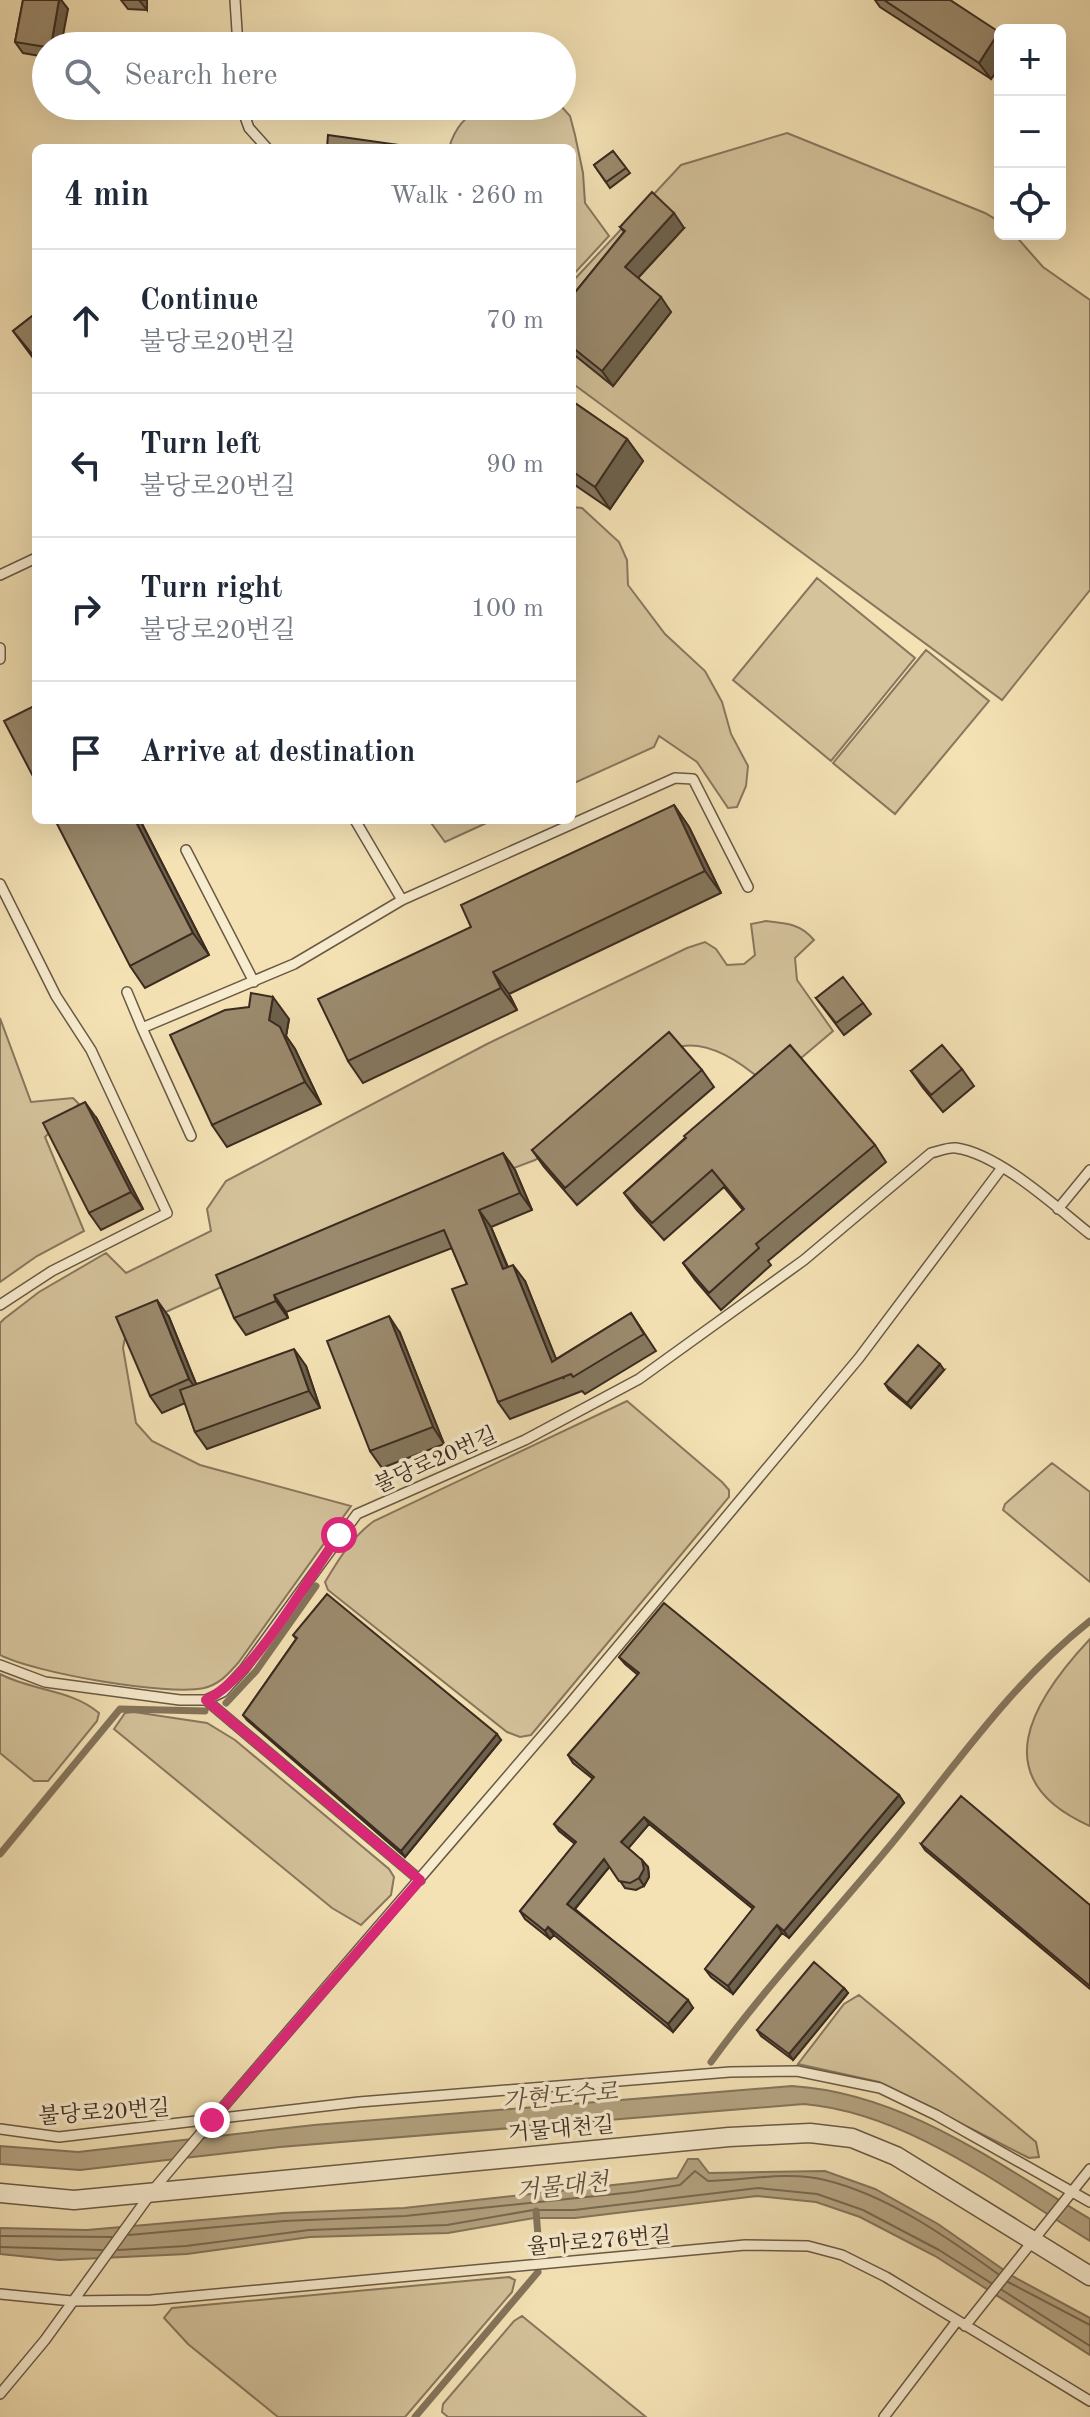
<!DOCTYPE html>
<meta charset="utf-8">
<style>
body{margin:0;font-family:"Old Standard TT","Noto Serif KR",serif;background:#f6f6f7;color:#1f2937}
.controls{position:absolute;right:24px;top:24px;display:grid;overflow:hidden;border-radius:12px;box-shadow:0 8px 32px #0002}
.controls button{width:72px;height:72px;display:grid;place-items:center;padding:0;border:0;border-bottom:2px solid #e0e1e3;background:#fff;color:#1f2937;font:40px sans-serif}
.stop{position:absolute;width:24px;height:24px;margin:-18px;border:6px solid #db2777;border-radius:50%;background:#fff}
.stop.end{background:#db2777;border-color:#fff;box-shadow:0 2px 8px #0008}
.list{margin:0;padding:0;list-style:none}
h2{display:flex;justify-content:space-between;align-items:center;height:104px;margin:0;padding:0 32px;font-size:34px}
h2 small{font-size:26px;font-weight:400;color:#747a83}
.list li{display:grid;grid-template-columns:52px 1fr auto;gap:24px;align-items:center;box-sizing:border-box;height:144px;padding:0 32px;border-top:2px solid #e0e1e3}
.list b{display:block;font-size:30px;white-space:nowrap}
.list p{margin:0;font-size:26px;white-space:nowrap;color:#747a83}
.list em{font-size:26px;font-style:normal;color:#747a83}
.icon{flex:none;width:44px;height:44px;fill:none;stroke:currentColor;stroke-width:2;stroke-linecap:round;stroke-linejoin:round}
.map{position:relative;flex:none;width:1090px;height:2417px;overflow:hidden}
.search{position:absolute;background:#fff;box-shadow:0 8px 32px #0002;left:32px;top:32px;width:544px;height:88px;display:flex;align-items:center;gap:20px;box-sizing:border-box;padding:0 28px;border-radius:44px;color:#747a83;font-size:30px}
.panel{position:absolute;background:#fff;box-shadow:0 8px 32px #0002;left:32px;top:144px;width:544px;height:680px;border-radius:12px}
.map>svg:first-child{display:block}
</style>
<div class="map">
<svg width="1090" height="2417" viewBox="0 0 1090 2417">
<rect width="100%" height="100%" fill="#f4e2b5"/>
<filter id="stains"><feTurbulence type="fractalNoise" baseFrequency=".0025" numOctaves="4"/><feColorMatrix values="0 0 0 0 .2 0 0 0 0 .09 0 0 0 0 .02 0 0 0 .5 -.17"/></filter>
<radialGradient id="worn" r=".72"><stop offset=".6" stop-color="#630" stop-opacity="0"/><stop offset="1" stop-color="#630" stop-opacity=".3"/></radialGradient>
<path fill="#d5c39c" stroke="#88775e" stroke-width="2" d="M 561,106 L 570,116 L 575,135 L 583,173 L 585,203 L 609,236 L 572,276 L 572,148 L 449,148 C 465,92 515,106 561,106 Z
M 787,133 L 985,213 L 1000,222 L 1000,234 L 1014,234 L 1043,267 L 1090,300 L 1090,590 L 1002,700 L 572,383 L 572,282 L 681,165 Z
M 572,507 L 582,508 L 619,542 L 627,560 L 628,585 L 665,634 L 705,671 L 722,702 L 731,734 L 748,766 L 746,786 L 737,807 L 728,808 L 697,762 L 659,736 L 654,747 L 572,784 Z
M 817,578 L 915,658 L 831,761 L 733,680 Z
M 926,650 L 989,701 L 895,814 L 833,763 Z
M 429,820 L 493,820 L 445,842 Z
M 766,921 C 786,923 801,924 814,940 L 795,958 L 797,980 L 833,1031 L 768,1086 C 745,1065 709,1039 677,1047 L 554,1148 L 535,1160 L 345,1232 L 159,1315 L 126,1333 L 123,1348 L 136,1423 L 152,1441 L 200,1465 L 351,1506 L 238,1663 C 228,1674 220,1684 204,1688 C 167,1696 35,1673 0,1655 L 0,1323 L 4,1319 L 39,1292 L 106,1253 L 126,1273 L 211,1231 L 207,1209 L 226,1181 L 487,1044 L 687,948 L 705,942 L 716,949 L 727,965 L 744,964 L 755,955 L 751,924 Z
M 0,1018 L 31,1102 L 73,1098 L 79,1104 L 45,1137 L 84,1231 L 37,1256 L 0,1282 Z
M 627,1401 L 722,1482 L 729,1490 L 729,1497 L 531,1735 L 520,1737 L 507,1732 L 328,1590 L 325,1582 C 339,1559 352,1537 374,1521 Z
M 1052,1463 L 1090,1492 L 1090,1582 L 1003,1510 L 1005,1504 Z
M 1090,1639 L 1090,1826 C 984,1779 1031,1702 1090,1639 Z
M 0,1674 C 32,1691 71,1689 99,1713 L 97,1721 L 48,1781 L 34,1781 L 0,1753 Z
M 134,1712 L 207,1723 L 235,1740 L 389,1869 L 394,1877 L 391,1895 L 361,1925 L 332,1908 L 114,1729 L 125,1713 Z
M 859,1995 L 1036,2142 L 1039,2157 L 1029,2158 L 879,2082 L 798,2064 L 844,2004 Z
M 509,2277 L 515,2280 L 512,2292 L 405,2417 L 278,2417 L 188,2344 L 164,2318 L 172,2308 Z
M 522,2316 L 646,2417 L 448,2417 L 442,2412 L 443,2404 L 514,2321 Z"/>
<path fill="#b5a482" stroke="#84745b" stroke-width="2" d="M 792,2086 C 904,2093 996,2163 1090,2219 L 1090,2241 C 1003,2188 908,2113 804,2104 L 280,2147 L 80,2170 L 0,2164 L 0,2146 L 78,2152 L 314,2125 Z
M 688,2159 L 698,2159 L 709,2173 L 825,2171 L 875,2189 L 938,2224 L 1014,2277 L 1090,2318 L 1090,2355 L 935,2256 L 860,2217 L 816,2202 L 757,2196 L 575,2218 L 534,2218 L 448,2233 L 310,2237 L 187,2254 L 59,2260 L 0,2254 L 0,2228 L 87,2230 L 283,2213 L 404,2208 L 677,2178 Z"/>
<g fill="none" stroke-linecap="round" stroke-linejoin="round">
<path stroke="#786851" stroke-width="2" d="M 129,2235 L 284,2221 L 405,2216 L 634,2192 L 680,2185 L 695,2171 L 708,2181 C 745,2180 789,2171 825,2180 C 887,2195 947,2237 998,2274
M 0,2236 L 112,2237
M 0,2247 L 102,2250
M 118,2250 L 186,2246 L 309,2230 L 447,2225 L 533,2210 L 574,2210 L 758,2188 L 817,2194 L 863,2210 L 939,2250 L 991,2283
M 1008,2282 L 1090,2325
M 1002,2290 L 1090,2346"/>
<path stroke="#84745b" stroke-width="7" d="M 226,1703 L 256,1671 L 316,1586
M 0,1854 L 120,1709 L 205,1711
M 711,2062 C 767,1985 832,1916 893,1842 C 955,1766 1012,1682 1090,1621
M 536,2211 L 539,2248
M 415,2417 L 538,2272"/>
<g stroke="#695945" stroke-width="12">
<path id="lane" d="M 235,0 L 238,46
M 241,106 L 249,128 L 267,148
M 0,575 L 36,558
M 0,648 L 0,659
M 355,820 L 402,900
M 186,850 L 254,982
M 0,884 L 56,996 L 91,1050 L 167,1213 L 52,1271 L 0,1305
M 127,992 L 142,1028
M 191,1136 L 142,1028 L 294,964 L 402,900 L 675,778 L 693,779 L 748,887
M 1058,1209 L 1090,1170
M 0,1665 L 45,1682 L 180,1700 L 206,1700 L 223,1692 L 244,1669 L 357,1514 L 525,1440 L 639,1379 L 804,1260 L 931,1153 C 939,1151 949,1147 956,1148 C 999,1154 1056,1207 1090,1234
M 206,1700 L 420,1880
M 0,2129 L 59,2137 L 359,2102 L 730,2072 L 797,2071 L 880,2088 L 936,2115 L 1090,2202
M 0,2294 L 72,2301 L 151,2300 L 745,2245 L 808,2246 L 842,2255 L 886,2277 L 1090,2401
M 965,2326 L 1090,2169
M 0,2394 L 45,2340 L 154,2189 L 212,2120 L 568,1706 L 859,1358 L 1001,1169
M 884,2417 L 957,2321"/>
</g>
<g stroke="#695945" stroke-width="21">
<path id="street" d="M 0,2193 L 74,2200 L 729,2137 L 810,2133 L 852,2138 L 896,2156 L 1090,2276"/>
</g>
<use href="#lane" stroke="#f8eccf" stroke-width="9"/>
<use href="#street" stroke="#f8eccf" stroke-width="18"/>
</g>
<path fill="#85775e" stroke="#3b2b20" stroke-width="2" d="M 23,0 L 61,0 L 68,9 L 46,46 L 46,57 L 23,53 L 15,42 Z
M 121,0 L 147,0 L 147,10 L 128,9 Z
M 875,0 L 950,0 L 1000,34 L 1000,66 L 991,79 L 880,7 Z
M 613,151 L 630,173 L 610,188 L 594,165 Z
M 620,227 L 684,228 L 638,278 L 671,312 L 613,386 L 572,353 L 572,296 L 624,232 Z
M 36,313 L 36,362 L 13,331 Z
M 572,401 L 627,439 L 643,461 L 610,509 L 572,483 Z
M 674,805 L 689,827 L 721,893 L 509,994 L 517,1010 L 363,1083 L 348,1061 L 471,927 Z
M 140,820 L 209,955 L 145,988 L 130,966 Z
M 816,998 L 863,1003 L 871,1014 L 844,1035 Z
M 289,1019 L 286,1036 L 295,1049 L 321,1104 L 227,1147 L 212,1125 Z
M 962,1069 L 974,1086 L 943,1112 L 923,1088 L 911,1071 Z
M 702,1070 L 714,1087 L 577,1205 L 544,1167 L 532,1150 Z
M 97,1119 L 143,1209 L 101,1230 L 89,1213 Z
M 685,1138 L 875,1145 L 886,1162 L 768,1261 L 771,1265 L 721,1310 L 695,1280 L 683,1263 L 743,1210 L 724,1187 L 664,1240 L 636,1209 L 624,1193 Z
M 503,1153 L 515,1170 L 532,1210 L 491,1227 L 508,1267 L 525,1281 L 556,1359 L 631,1313 L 656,1351 L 585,1394 L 582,1391 L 510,1419 L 498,1402 L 467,1284 L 452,1248 L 286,1312 L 288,1318 L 246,1335 L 234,1318 Z
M 169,1317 L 196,1384 L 306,1366 L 320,1408 L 207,1449 L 195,1432 L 185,1403 L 162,1413 L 150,1396 Z
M 400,1333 L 444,1444 L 382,1468 L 370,1451 Z
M 944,1370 L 911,1408 L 889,1390 L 885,1384 Z
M 293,1635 L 501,1740 L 405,1857 L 247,1720 L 243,1715 L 296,1639 Z
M 619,1657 L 899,1795 L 904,1803 L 789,1938 L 782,1933 L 733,1994 L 711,1977 L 705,1969 L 753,1909 L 649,1824 L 628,1848 L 648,1867 L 649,1877 L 644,1886 L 636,1890 L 625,1888 L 610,1866 L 575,1909 L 693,2008 L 673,2032 L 554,1935 L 550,1939 L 525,1919 L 520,1911 L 575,1844 L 559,1831 L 554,1824 L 593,1779 L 573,1763 L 568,1755 L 638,1675 L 625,1664 Z
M 921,1844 L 1090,1905 L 1090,1989 L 925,1850 Z
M 844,1988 L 848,1993 L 793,2060 L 761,2036 L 757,2030 Z"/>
<path fill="#6c614c" stroke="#3b2b20" stroke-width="2" d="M 59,0 L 61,0 L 68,9 L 61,46 L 51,46 Z
M 139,0 L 147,0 L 147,10 Z
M 999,32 L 1000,66 L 991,79 L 979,63 Z
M 674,213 L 684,228 L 635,281 L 625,267 Z
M 661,297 L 671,312 L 613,386 L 602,371 Z
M 627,439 L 643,461 L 610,509 L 595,487 Z
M 674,805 L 689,827 L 721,893 L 705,871 Z
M 135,820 L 140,820 L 209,955 L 193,933 Z
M 493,972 L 509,994 L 517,1010 L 501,988 Z
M 273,997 L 289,1019 L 286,1036 L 295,1049 L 321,1104 L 305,1082 L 269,1020 Z
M 85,1102 L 97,1119 L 143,1209 L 131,1192 Z
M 503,1153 L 515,1170 L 532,1210 L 520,1193 Z
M 479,1210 L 491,1227 L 515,1286 L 503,1269 Z
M 513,1265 L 525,1281 L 564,1379 L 552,1362 Z
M 274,1295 L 286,1312 L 288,1318 L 276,1301 Z
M 157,1300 L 169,1317 L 201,1396 L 189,1379 Z
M 389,1316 L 400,1333 L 444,1444 L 433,1427 Z
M 294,1349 L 306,1366 L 320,1408 L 309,1391 Z
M 940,1364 L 944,1370 L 911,1408 L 907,1403 Z
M 497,1734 L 501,1740 L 405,1857 L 401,1851 Z
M 899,1795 L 904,1803 L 789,1938 L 784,1931 Z
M 644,1817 L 649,1824 L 627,1850 L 621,1842 Z
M 604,1859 L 610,1866 L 573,1911 L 567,1904 Z
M 642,1860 L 648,1867 L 649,1877 L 644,1886 L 639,1878 Z
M 777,1925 L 782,1933 L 733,1994 L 728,1986 Z
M 548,1927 L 554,1935 L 550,1939 L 545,1931 Z
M 844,1988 L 848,1993 L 793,2060 L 789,2054 Z
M 688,2000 L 693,2008 L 673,2032 L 668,2024 Z"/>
<path fill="#9b8a6d" stroke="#3b2b20" stroke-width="2" d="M 23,0 L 59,0 L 51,46 L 46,46 L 46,47 L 15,42 Z
M 884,0 L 950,0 L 999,32 L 979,63 Z
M 328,135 L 420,148 L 327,148 Z
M 613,151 L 626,168 L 606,182 L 594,165 Z
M 652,192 L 674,213 L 625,267 L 661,297 L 602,371 L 572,347 L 572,296 L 625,231 L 620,227 Z
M 36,313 L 36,351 L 32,354 L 13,331 Z
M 572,401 L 627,439 L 595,487 L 572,471 Z
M 36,705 L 36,782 L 4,721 Z
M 674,805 L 705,871 L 493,972 L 501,988 L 348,1061 L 318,999 L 471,927 L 461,905 Z
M 55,820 L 135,820 L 193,933 L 130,966 Z
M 843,977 L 863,1003 L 836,1023 L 816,998 Z
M 251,993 L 273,997 L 269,1020 L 280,1027 L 305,1082 L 212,1125 L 170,1035 L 225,1010 L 249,1007 Z
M 669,1032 L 702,1070 L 565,1188 L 532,1150 Z
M 790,1045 L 875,1145 L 756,1244 L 759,1248 L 709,1293 L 683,1263 L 744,1209 L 712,1170 L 652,1223 L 624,1193 L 686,1138 L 684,1136 Z
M 942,1045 L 962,1069 L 931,1095 L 911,1071 Z
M 85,1102 L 131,1192 L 89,1213 L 43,1123 Z
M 503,1153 L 520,1193 L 479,1210 L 503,1269 L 513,1265 L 552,1362 L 631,1313 L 644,1334 L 573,1377 L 571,1374 L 498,1402 L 452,1289 L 467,1284 L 444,1230 L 274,1295 L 276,1301 L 234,1318 L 216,1275 Z
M 157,1300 L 189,1379 L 150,1396 L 116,1317 Z
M 389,1316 L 433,1427 L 370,1451 L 327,1341 Z
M 918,1345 L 940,1364 L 907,1403 L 885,1384 Z
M 294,1349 L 309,1391 L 195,1432 L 180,1390 Z
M 327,1594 L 497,1734 L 401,1851 L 243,1715 L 297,1638 L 293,1635 Z
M 664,1603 L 899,1795 L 784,1931 L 777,1925 L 728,1986 L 705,1969 L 754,1907 L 644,1817 L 621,1842 L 642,1860 L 644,1869 L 639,1878 L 630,1883 L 619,1881 L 604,1859 L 567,1904 L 688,2000 L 668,2024 L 548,1927 L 545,1931 L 520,1911 L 576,1842 L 554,1824 L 594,1777 L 568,1755 L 639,1673 L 619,1657 Z
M 961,1796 L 1090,1905 L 1090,1986 L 921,1844 Z
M 814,1962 L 844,1988 L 789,2054 L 757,2030 Z"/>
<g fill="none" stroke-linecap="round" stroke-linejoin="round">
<path stroke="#db2777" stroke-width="10" d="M 212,2120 L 420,1880 L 206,1700 C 253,1677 307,1580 339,1535"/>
</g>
<g text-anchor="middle" stroke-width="7" stroke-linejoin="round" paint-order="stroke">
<g font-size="22" fill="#3b2b20" stroke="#f8eccf">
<text transform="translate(435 1459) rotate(-24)" y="8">불당로20번길</text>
<text transform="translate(104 2111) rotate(-4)" y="8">불당로20번길</text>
<text transform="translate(561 2128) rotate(-5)" y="8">거물대천길</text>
<text transform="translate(599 2240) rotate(-5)" y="8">율마로276번길</text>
</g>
<g font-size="24" font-style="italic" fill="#604f3d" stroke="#f8eccf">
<text transform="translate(560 2096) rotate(-5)" y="8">가현도수로</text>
<text transform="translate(562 2186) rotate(-6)" y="8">거물대천</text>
</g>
</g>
<rect width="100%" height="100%" filter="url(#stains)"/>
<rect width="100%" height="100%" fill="url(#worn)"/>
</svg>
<div class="controls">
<button>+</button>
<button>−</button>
<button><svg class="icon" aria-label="locate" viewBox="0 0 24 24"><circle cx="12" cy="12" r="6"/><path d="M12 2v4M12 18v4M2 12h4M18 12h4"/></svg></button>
</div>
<div class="stop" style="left:339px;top:1535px"></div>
<div class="stop end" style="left:212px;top:2120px"></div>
<div class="search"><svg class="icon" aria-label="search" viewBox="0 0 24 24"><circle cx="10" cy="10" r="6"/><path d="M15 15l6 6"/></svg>Search here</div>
<section class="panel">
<h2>4 min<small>Walk · 260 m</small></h2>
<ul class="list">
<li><svg class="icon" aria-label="ahead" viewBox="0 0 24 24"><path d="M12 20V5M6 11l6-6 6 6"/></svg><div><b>Continue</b><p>불당로20번길</p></div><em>70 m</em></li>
<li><svg class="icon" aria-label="left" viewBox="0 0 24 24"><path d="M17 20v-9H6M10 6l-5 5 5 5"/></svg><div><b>Turn left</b><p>불당로20번길</p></div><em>90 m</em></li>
<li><svg class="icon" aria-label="right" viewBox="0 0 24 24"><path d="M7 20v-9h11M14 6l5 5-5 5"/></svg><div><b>Turn right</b><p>불당로20번길</p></div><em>100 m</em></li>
<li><svg class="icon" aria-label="arrive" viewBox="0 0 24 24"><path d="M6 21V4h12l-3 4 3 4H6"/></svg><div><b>Arrive at destination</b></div></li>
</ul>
</section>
</div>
